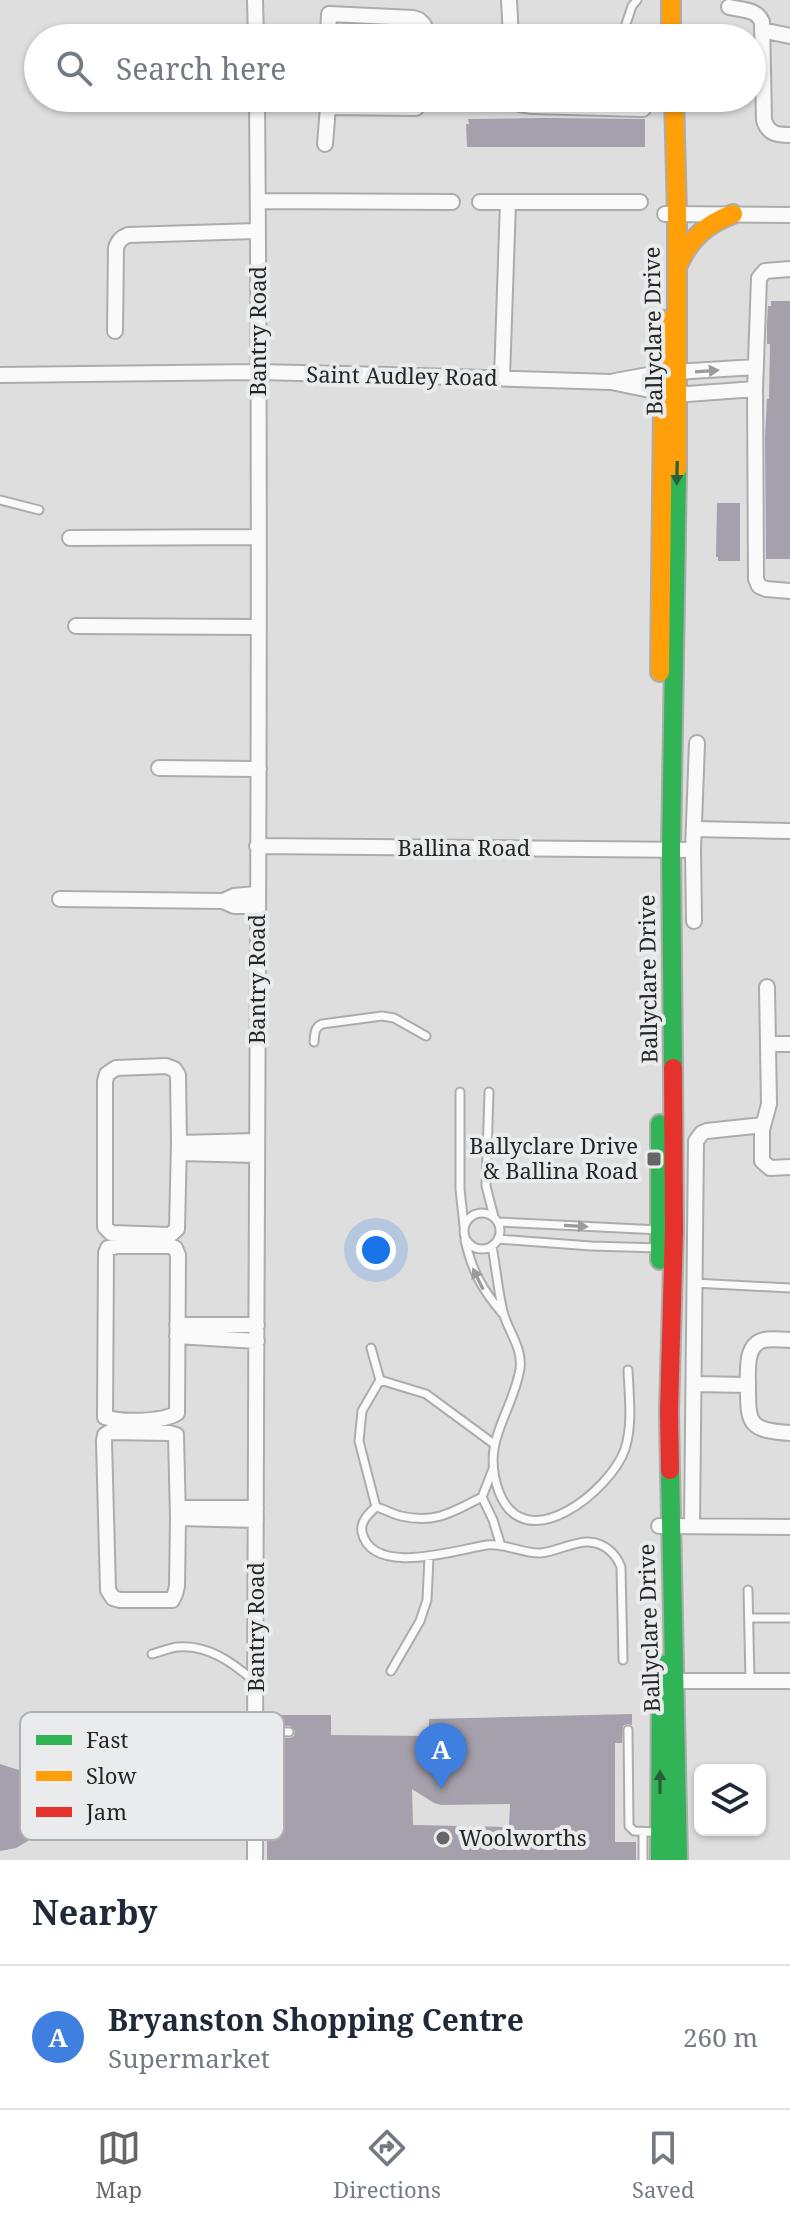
<!DOCTYPE html>
<style>
body{margin:0;font-family:"Noto Serif",serif;background:#f6f6f7;color:#1f2937}
.controls{position:absolute;right:24px;bottom:24px;display:grid;overflow:hidden;border-radius:12px;box-shadow:0 2px 6px #0004}
.controls button{width:72px;height:72px;display:grid;place-items:center;padding:0;border:0;border-bottom:2px solid #e0e1e3;background:#fff;color:#1f2937;font:40px sans-serif}
.you{position:absolute;left:376px;top:1250px;width:28px;height:28px;margin:-20px;border:6px solid #fff;border-radius:50%;background:#1a73e8;box-shadow:0 0 0 12px #1a73e833}
.badge{display:grid;place-items:center;width:52px;height:52px;border-radius:50%;background:#666;color:#fff;font-size:26px;font-weight:700}
.pin{position:absolute;translate:-50% -66px;filter:drop-shadow(0 2px 4px #0008)}
.pin::after{content:'';position:absolute;top:42px;width:28px;height:24px;background:inherit;clip-path:polygon(0 0,100% 0,50% 100%)}
.list{margin:0;padding:0;list-style:none}
h2{display:flex;justify-content:space-between;align-items:center;height:104px;margin:0;padding:0 32px;font-size:34px}
h2 small{font-size:26px;font-weight:400;color:#747a83}
.list li{display:grid;grid-template-columns:52px 1fr auto;gap:24px;align-items:center;box-sizing:border-box;height:144px;padding:0 32px;border-top:2px solid #e0e1e3}
.list b{display:block;font-size:30px;white-space:nowrap}
.list p{margin:0;font-size:26px;white-space:nowrap;color:#747a83}
.list em{font-size:26px;font-style:normal;color:#747a83}
.icon{flex:none;width:44px;height:44px;fill:none;stroke:currentColor;stroke-width:2;stroke-linecap:round;stroke-linejoin:round}
.map{position:relative;flex:none;width:790px;height:1860px;overflow:hidden}
.search{position:absolute;background:#fff;box-shadow:0 2px 6px #0004;left:24px;right:24px;top:24px;height:88px;display:flex;align-items:center;gap:20px;box-sizing:border-box;padding:0 28px;border-radius:44px;color:#747a83;font-size:30px}
.sheet{height:248px;background:#fff}
nav{display:flex;justify-content:space-around;align-items:center;box-sizing:border-box;height:112px;border-top:2px solid #e0e1e3;background:#fff;font-size:22px;color:#747a83}
nav a{display:grid;justify-items:center;gap:4px}
nav .on{color:#666}
.map>svg:first-child{display:block}
</style>
<div class="map">
<svg width="790" height="1860" viewBox="0 0 790 1860">
<rect width="100%" height="100%" fill="#dedede"/>
<path fill="#a5a0ab" fill-rule="evenodd" d="M 542,118 L 645,119 L 645,147 L 467,147 L 466,124 L 469,124 L 468,119 Z
M 771,301 L 790,301 L 790,559 L 766,559 L 765,437 L 767,399 L 769,399 L 770,344 L 767,344 L 767,324 L 768,306 L 771,306 Z
M 717,503 L 740,503 L 740,561 L 718,561 L 718,557 L 716,557 Z
M 632,1714 L 632,1725 L 627,1724 L 623,1726 L 622,1743 L 615,1743 L 615,1842 L 636,1842 L 636,1860 L 267,1860 L 267,1738 L 290,1738 L 294,1736 L 295,1731 L 290,1726 L 267,1725 L 267,1715 L 331,1715 L 331,1735 L 429,1736 L 429,1719 ZM 412,1789 L 434,1803 L 441,1805 L 510,1804 L 509,1827 L 413,1825 Z
M 0,1764 L 19,1770 L 30,1778 L 39,1789 L 43,1803 L 42,1817 L 37,1830 L 28,1841 L 16,1848 L 0,1851 Z"/>
<g fill="none" stroke-linecap="round" stroke-linejoin="round">
<g stroke="#acacac" stroke-width="11">
<path id="lane" d="M 626,24 L 632,6 L 637,0
M 0,500 L 39,510
M 314,1042 C 315,1033 314,1028 322,1024 L 382,1016 L 394,1018 L 426,1036
M 460,1092 L 460,1189 L 464,1226
M 489,1092 L 486,1186 L 494,1217
M464 1231a18 18 0 1 1 36 0a18 18 0 1 1-36 0Z
M 498,1222 L 660,1230
M 498,1239 L 591,1246 L 660,1248
M 465,1240 C 472,1271 482,1289 502,1313
M 492,1246 C 496,1268 498,1290 503,1312 C 508,1331 523,1348 520,1369 C 512,1415 480,1441 499,1492 C 525,1560 611,1490 625,1449 C 633,1424 629,1395 628,1370
M 694,1283 L 790,1288
M 371,1348 L 380,1380 L 362,1411 L 359,1441 L 376,1507
M 380,1380 L 426,1394 L 494,1444
M 493,1469 L 482,1497 C 453,1512 435,1524 401,1516 C 392,1514 385,1509 376,1507 C 368,1514 360,1522 362,1532 C 372,1578 459,1549 487,1545 C 506,1543 523,1554 541,1553 C 558,1551 574,1541 589,1542 C 605,1543 616,1554 621,1567 L 623,1660
M 482,1497 L 493,1520 L 501,1546
M 748,1590 L 750,1681
M 749,1618 L 790,1618
M 152,1654 C 160,1652 169,1648 177,1647 C 208,1644 233,1663 254,1681
M 391,1671 L 420,1621 L 427,1600 L 429,1557
M 628,1730 L 629,1826 L 634,1831 L 656,1832
M 256,1731 L 289,1732
M 643,1860 L 643,1832"/>
</g>
<g stroke="#acacac" stroke-width="18">
<path id="street" d="M 255,0 L 256,38
M 509,0 L 511,38
M 729,7 C 742,10 757,9 762,22 L 764,120 C 768,134 777,135 790,135
M 762,30 L 790,36
M 328,38 L 329,14 L 413,18 L 419,20 L 424,25 L 424,38
M 328,98 L 328,107 L 416,108 L 424,98
M 512,98 L 519,104 L 532,106 L 643,109
M 325,144 L 328,107
M 258,201 L 452,202
M 480,202 L 640,202
M 665,214 L 790,215
M 790,269 L 765,271 L 759,278 L 755,389 L 756,579 L 759,586 L 766,589 L 790,591
M 115,331 L 116,248 C 118,241 121,238 128,235 L 258,231
M 0,375 L 258,372 L 386,375 L 611,382 L 674,395 L 755,389
M 502,378 L 508,202
M 615,381 L 659,373 L 756,367
M 70,538 L 258,537
M 76,626 L 259,627
M 159,768 L 259,769
M 694,829 L 790,831
M 257,846 L 693,850
M 60,899 L 223,901 L 234,906 L 257,906
M 223,901 L 234,896 L 257,894
M 694,921 L 693,850 L 697,743
M 767,987 L 769,1104 L 762,1130 L 762,1161 L 770,1168 L 790,1167
M 768,1044 L 790,1044
M 166,1066 L 174,1069 L 178,1075 L 179,1143 L 177,1229 L 170,1235 L 111,1233 L 105,1227 L 105,1081 L 107,1074 L 116,1068 Z
M 179,1143 L 256,1141
M 179,1153 L 257,1155
M 118,1246 L 170,1246 L 175,1248 L 178,1255 L 177,1413 C 163,1422 121,1423 105,1417 L 106,1253 L 108,1248 Z
M 177,1325 L 257,1325
M 177,1336 L 257,1341
M 694,1384 L 748,1385 C 748,1371 745,1344 764,1340 C 772,1338 782,1340 790,1340
M 748,1385 C 748,1424 748,1430 790,1433
M 110,1432 L 169,1433 L 176,1435 L 178,1518 L 177,1586 L 175,1594 L 172,1600 L 120,1600 L 113,1598 L 108,1590 L 104,1441 L 105,1435 Z
M 178,1508 L 256,1508
M 178,1518 L 256,1520
M 659,1526 L 790,1527
M 692,1526 L 696,1141 L 702,1133 L 707,1131 L 763,1125
M 666,1681 L 790,1681
M 255,1860 C 255,1273 262,685 257,98"/>
</g>
<g stroke="#acacac" stroke-width="22">
<path id="fast" d="M 673,1068 L 671,850 L 677,469
M 660,1124 L 660,1260
M 670,1470 L 678,1860
M 660,1860 L 661,1664"/>
</g>
<g stroke="#acacac" stroke-width="22">
<path id="slow" d="M 671,0 L 671,38
M 674,98 L 677,213 L 677,469
M 679,263 C 691,237 707,224 733,214
M 660,672 L 664,320"/>
</g>
<g stroke="#acacac" stroke-width="22">
<path id="jam" d="M 670,1470 L 669,1411 L 674,1230 L 673,1068"/>
</g>
<use href="#lane" stroke="#fafafa" stroke-width="7"/>
<use href="#street" stroke="#fafafa" stroke-width="14"/>
<use href="#fast" stroke="#30b455" stroke-width="18"/>
<use href="#slow" stroke="#ff9f0a" stroke-width="18"/>
<use href="#jam" stroke="#e5322d" stroke-width="18"/>
</g>
<defs><path id="oneway-solid" d="M-6-.8H1V-3.2L6.5 0L1 3.2V.8H-6Z" transform="scale(2)"/></defs>
<g fill="#9a9b9b">
<use href="#oneway-solid" transform="translate(707 371) rotate(-4)"/>
<use href="#oneway-solid" transform="translate(576 1226) rotate(3)"/>
<use href="#oneway-solid" transform="translate(478 1279) rotate(-116)"/>
</g>
<g fill="#295f39">
<use href="#oneway-solid" transform="translate(677 473) rotate(91)"/>
<use href="#oneway-solid" transform="translate(660 1782) rotate(-90)"/>
</g>
<g fill="#666" stroke="#eaebec" stroke-width="3">
<rect x="646" y="1151" width="16" height="16" rx="4"/>
<circle cx="443" cy="1838" r="8"/>
</g>
<g text-anchor="middle" stroke-width="8" stroke-linejoin="round" paint-order="stroke">
<g font-size="22" fill="#252626" stroke="#eaebec">
<text transform="translate(258 331) rotate(-90)" y="8">Bantry Road</text>
<text transform="translate(653 331) rotate(-91)" y="8">Ballyclare Drive</text>
<text transform="translate(402 376) rotate(1)" y="8">Saint Audley Road</text>
<text x="464" y="856">Ballina Road</text>
<text transform="translate(257 979) rotate(-90)" y="8">Bantry Road</text>
<text transform="translate(648 979) rotate(-91)" y="8">Ballyclare Drive</text>
<text transform="translate(256 1627) rotate(-90)" y="8">Bantry Road</text>
<text transform="translate(649 1628) rotate(-92)" y="8">Ballyclare Drive</text>
</g>
<g font-size="22" fill="#252626" stroke="#eaebec" text-anchor="end">
<text x="638" y="1154">Ballyclare Drive<tspan x="638" dy="25">&amp; Ballina Road</tspan></text>
<text x="459" y="1846" text-anchor="start">Woolworths</text>
</g>
</g>
<rect x="20" y="1712" width="264" height="128" rx="12" fill="#eaebec" stroke="#afb0b1" stroke-width="2"/>
<rect x="36" y="1735" width="36" height="10" fill="#30b455"/>
<rect x="36" y="1771" width="36" height="10" fill="#ff9f0a"/>
<rect x="36" y="1807" width="36" height="10" fill="#e5322d"/>
<g font-size="22" fill="#252626">
<text x="86" y="1748">Fast</text>
<text x="86" y="1784">Slow</text>
<text x="86" y="1820">Jam</text>
</g>
</svg>
<div class="controls">
<button><svg class="icon" aria-label="layers" viewBox="0 0 24 24"><path d="M12 4l9 5-9 5-9-5zM3 14l9 5 9-5"/></svg></button>
</div>
<div class="you"></div>
<div class="pin badge" style="left:441px;top:1789px;background:#3f7fe0">A</div>
<div class="search"><svg class="icon" aria-label="search" viewBox="0 0 24 24"><circle cx="10" cy="10" r="6"/><path d="M15 15l6 6"/></svg>Search here</div>
</div>
<section class="sheet">
<h2>Nearby<small></small></h2>
<ul class="list">
<li><span class="badge" style="background:#3f7fe0">A</span><div><b>Bryanston Shopping Centre</b><p>Supermarket</p></div><em>260 m</em></li>
</ul>
</section>
<nav>
<a class="on"><svg class="icon" aria-label="map" viewBox="0 0 24 24"><path d="M3 6l6-2 6 2 6-2v14l-6 2-6-2-6 2zM9 4v14M15 6v14"/></svg>Map</a>
<a><svg class="icon" aria-label="directions" viewBox="0 0 24 24"><path d="M12 3l9 9-9 9-9-9zM9 14v-3h6M13 9l2 2-2 2"/></svg>Directions</a>
<a><svg class="icon" aria-label="saved" viewBox="0 0 24 24"><path d="M7 4h10v16l-5-4-5 4z"/></svg>Saved</a>
</nav>
